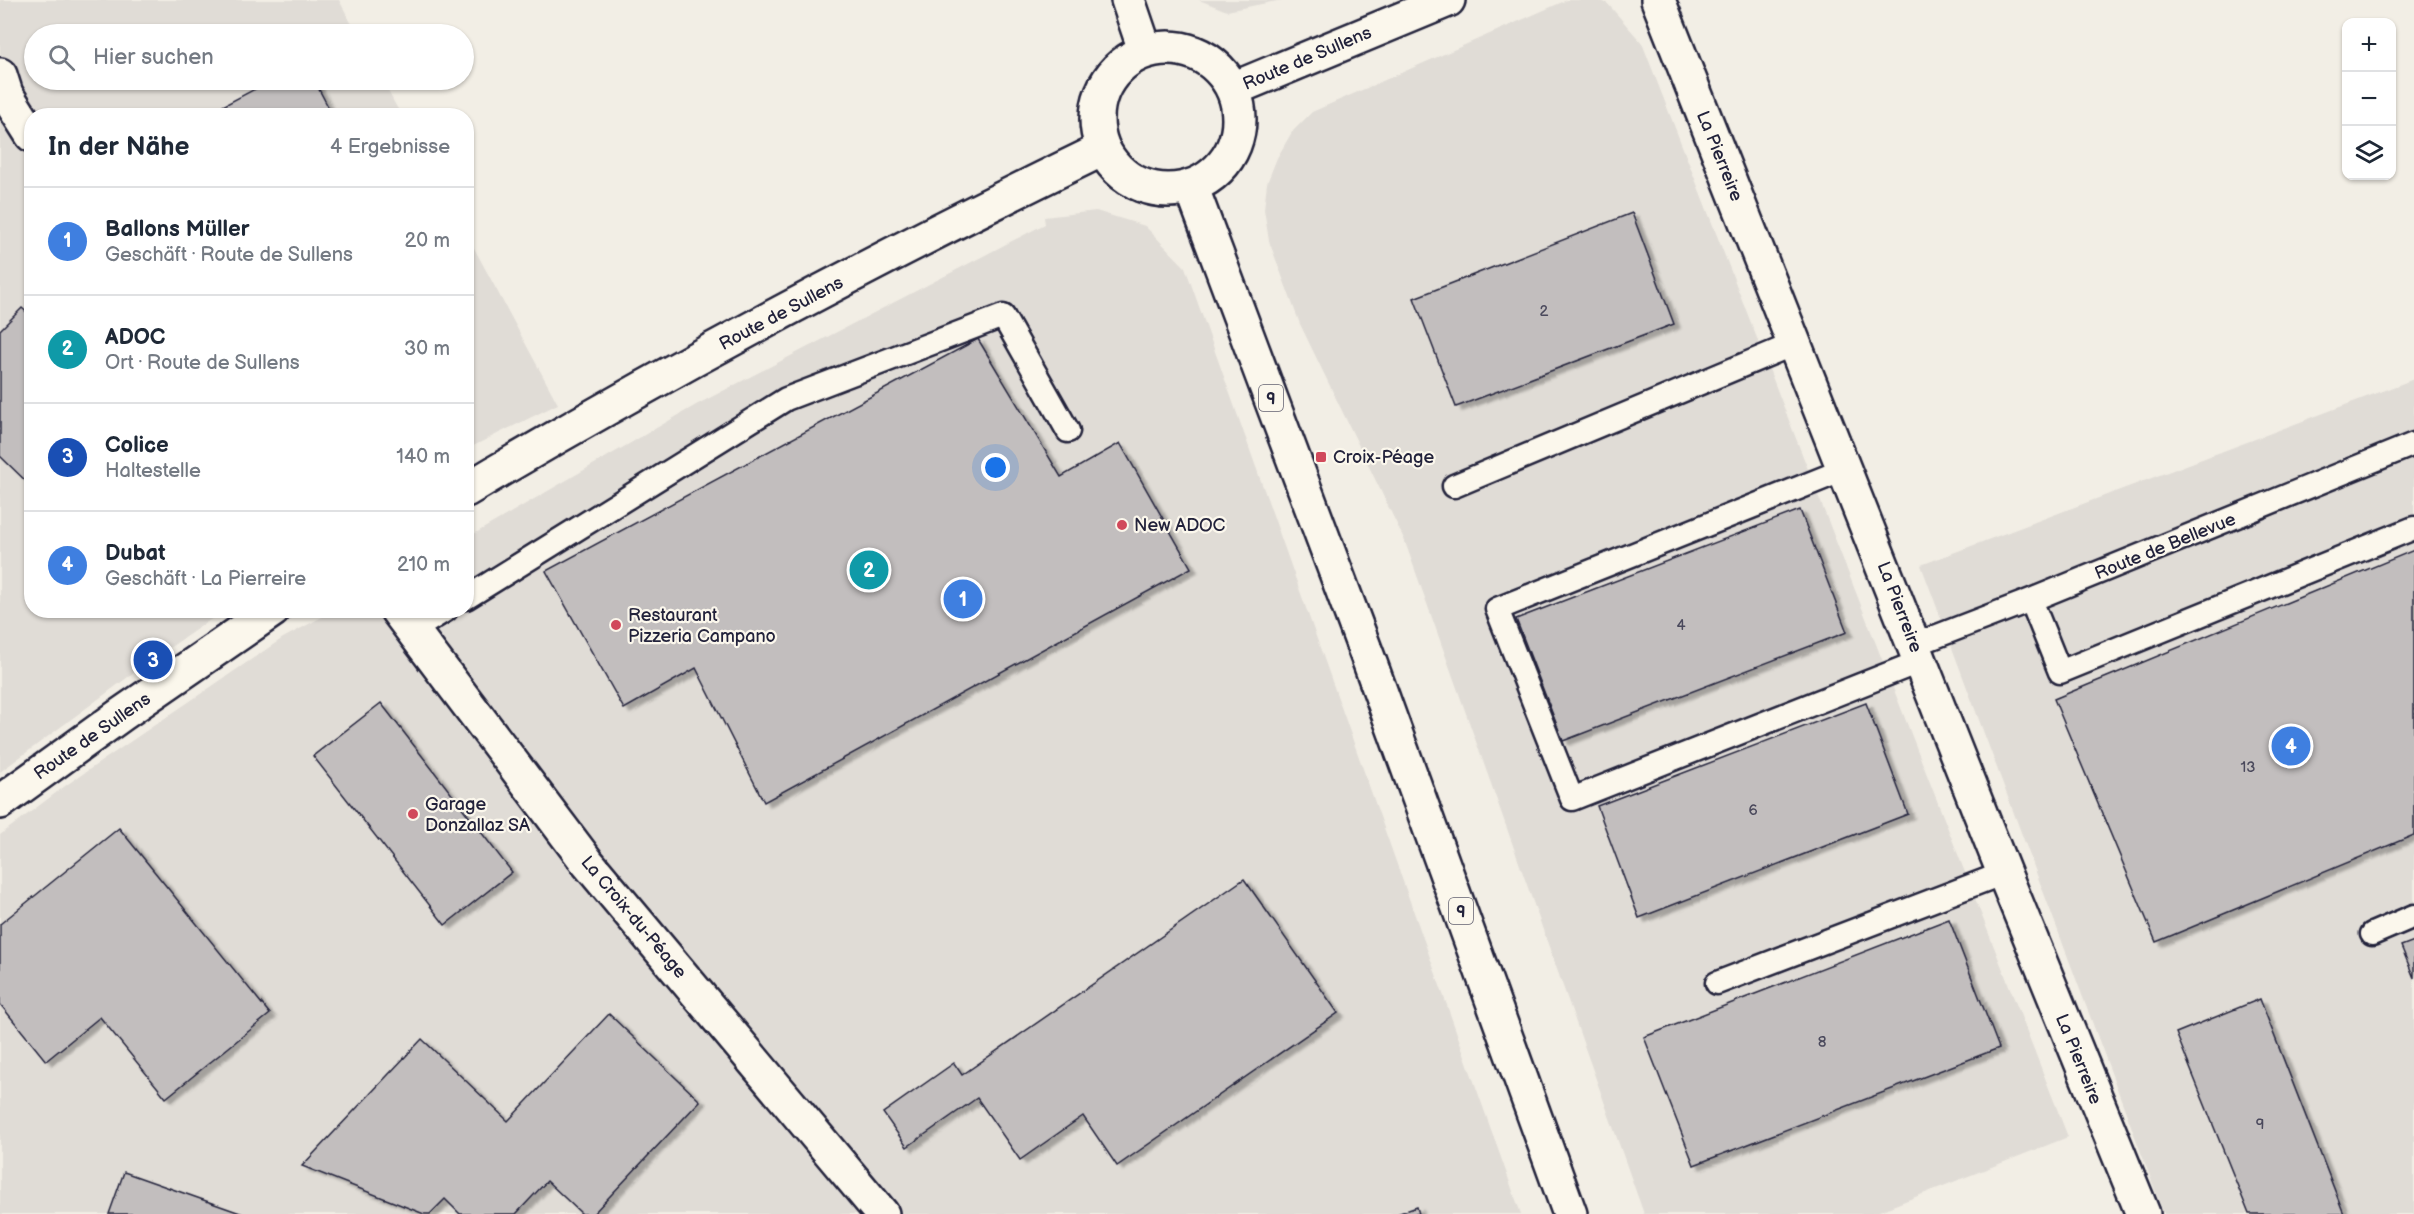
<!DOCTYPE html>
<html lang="de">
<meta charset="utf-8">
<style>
body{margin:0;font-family:"Balsamiq Sans",sans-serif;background:#f2f2f3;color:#1f2937}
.controls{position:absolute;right:18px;top:18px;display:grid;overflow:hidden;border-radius:12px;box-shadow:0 2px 4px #0004}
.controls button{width:54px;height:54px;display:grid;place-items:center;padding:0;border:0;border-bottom:2px solid #e0e1e3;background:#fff;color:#1f2937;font:30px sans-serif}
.you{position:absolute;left:996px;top:468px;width:21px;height:21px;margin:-15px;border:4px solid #fff;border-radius:50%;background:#1a73e8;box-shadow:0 0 0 9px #1a73e833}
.badge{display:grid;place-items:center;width:39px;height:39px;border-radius:50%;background:#7c3aed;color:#fff;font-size:20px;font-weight:700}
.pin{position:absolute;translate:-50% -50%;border:3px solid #fff;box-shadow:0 2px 6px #0006}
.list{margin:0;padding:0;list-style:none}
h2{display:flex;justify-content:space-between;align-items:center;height:78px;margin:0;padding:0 24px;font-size:26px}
h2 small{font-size:20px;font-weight:400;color:#747a83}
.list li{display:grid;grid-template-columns:39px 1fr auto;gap:18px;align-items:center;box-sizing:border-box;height:108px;padding:0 24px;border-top:2px solid #e0e1e3}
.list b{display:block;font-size:22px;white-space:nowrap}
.list p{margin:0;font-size:20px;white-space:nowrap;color:#747a83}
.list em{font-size:20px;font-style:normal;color:#747a83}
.icon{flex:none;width:33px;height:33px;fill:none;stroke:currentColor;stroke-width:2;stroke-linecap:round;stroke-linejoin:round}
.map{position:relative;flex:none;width:2414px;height:1214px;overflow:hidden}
.search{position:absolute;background:#fff;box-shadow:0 2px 4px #0004;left:24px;top:24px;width:450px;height:66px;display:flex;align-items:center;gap:15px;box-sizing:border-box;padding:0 21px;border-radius:33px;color:#747a83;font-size:22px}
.panel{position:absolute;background:#fff;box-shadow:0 2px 4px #0004;left:24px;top:108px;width:450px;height:510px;border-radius:24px}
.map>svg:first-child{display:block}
</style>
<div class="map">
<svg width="2414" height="1214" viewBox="0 0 2414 1214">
<defs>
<filter id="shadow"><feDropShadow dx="6" dy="4" stdDeviation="1.5" flood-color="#0004"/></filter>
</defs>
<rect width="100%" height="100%" fill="#f2eee5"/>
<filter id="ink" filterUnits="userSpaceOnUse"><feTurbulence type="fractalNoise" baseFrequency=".0167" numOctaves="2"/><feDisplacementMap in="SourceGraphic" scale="12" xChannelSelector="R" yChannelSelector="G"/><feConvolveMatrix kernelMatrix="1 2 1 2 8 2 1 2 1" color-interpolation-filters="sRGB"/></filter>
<g filter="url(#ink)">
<path fill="#e0dcd6" d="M 0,0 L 339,0 L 357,34 L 34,34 L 34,80 L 382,80 L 401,115 L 32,116 L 32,610 L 223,611 L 143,666 L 0,772 Z
M 1199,0 L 1282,0 L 1227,11 Z
M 1567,0 L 1599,0 L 1608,4 L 1642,43 L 2068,1137 L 1872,1214 L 1644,1214 L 1404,539 L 1300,324 L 1269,241 L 1264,209 L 1267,183 L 1277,158 L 1292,132 L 1312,112 Z
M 1096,211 L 1145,226 L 1185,267 L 1521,1214 L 0,1214 L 0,835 L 65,786 L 283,638 L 333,611 L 466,610 L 467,538 L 696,405 L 1045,224 L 1044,217 Z
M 467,235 L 558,404 L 467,449 L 466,449 Z
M 2414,379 L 2414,1214 L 2164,1214 L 1921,565 Z"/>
<path fill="#c2bebe" stroke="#22223b" stroke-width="1.5" filter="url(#shadow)" d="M 272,80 L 314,80 L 333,116 L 204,116 Z
M 1632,213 L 1674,324 L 1456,407 L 1414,298 Z
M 22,308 L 32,317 L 32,487 L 0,456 L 0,330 Z
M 978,339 L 1061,477 L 1120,443 L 1191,568 L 764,802 L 696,668 L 624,709 L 546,571 Z
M 1800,510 L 1847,632 L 1563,741 L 1516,619 Z
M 2414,550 L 2414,835 L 2156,942 L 2054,699 Z
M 381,703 L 512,872 L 445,925 L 313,756 Z
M 1866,703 L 1908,814 L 1639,918 L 1597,806 Z
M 119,828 L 270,1014 L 166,1098 L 100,1017 L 46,1061 L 0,1004 L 0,924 Z
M 1244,879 L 1338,1013 L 1117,1166 L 1083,1116 L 1020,1160 L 977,1098 L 907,1147 L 883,1113 L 954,1063 L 962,1075 Z
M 1949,919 L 1999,1048 L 1694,1165 L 1644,1037 Z
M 2414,941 L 2414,978 L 2401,946 Z
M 2260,999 L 2344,1214 L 2249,1214 L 2176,1033 Z
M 609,1014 L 700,1101 L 593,1214 L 582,1214 L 547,1181 L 516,1214 L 460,1214 L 445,1199 L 430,1214 L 424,1214 L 302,1166 L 422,1039 L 508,1121 Z
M 124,1172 L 243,1214 L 109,1214 Z
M 1417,1207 L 1419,1214 L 1397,1214 Z"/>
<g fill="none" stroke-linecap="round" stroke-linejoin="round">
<g stroke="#22223b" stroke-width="27">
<path id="service" d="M 1846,469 L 1497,609 L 1572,799 L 1921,661
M 1454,486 L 1796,343
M 466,598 L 786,399 L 1003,316 L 1068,431
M 2031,600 L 2060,672 L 2414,528
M 412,631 L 446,610
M 1914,645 L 2031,600 L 2414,444
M 2372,934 L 2414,916
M 1717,983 L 2004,873"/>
</g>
<g stroke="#22223b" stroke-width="38">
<path id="minor" d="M 1658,0 L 2004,873 L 2143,1214
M 0,75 L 6,94 L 32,135
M 397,610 L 587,862 L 882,1214"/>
</g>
<g stroke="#22223b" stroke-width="38">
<path id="secondary" d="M 1233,89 L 1448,0
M 466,490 C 673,367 886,254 1103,149
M 0,802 L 122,714 L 273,610"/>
</g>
<g stroke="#22223b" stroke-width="38">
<path id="primary" d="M 1128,0 L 1145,50
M1097 119a71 71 0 1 1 142 0a71 71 0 1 1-142 0Z
M 1191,186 L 1370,663 L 1570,1214"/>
</g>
<use href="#service" stroke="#fbf7ec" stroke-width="22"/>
<use href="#minor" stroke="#fbf7ec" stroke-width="33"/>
<use href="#secondary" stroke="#fbf7ec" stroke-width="33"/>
<use href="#primary" stroke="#fbf7ec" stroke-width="33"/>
</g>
</g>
<g fill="#d1495b" stroke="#fbf7ec" stroke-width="2">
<rect x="1315" y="451" width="12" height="12" rx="3"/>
<circle cx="1122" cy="525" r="6"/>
<circle cx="616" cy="625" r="6"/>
<circle cx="413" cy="814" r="6"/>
</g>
<g text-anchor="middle" stroke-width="4.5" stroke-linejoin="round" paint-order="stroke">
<g font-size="15" fill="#4a495c">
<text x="1544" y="316">2</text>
<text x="1681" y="630">4</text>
<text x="2248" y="772">13</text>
<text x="1753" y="815">6</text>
<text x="1822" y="1047">8</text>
<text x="2260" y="1129">9</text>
</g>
<g fill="#fbf7ec" stroke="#636270" stroke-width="1.5">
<rect x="1259" y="385" width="24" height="26" rx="4.5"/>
<rect x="1449" y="898" width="24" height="26" rx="4.5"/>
</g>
<g font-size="16" font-weight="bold" fill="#22223b">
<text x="1271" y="404">9</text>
<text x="1461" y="917">9</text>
</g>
<g font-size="18" fill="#22223b" stroke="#fbf7ec">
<text transform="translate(1307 58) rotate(-23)" y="6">Route de Sullens</text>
<text transform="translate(1720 156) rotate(68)" y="6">La Pierreire</text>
<text transform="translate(781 313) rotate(-28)" y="6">Route de Sullens</text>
<text transform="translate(2165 546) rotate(-22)" y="6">Route de Bellevue</text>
<text transform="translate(1900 607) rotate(69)" y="6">La Pierreire</text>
<text transform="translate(92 736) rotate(-35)" y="6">Route de Sullens</text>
<text transform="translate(634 917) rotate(50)" y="6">La Croix-du-Péage</text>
<text transform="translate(2079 1059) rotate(68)" y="6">La Pierreire</text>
</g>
<g font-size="18" fill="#22223b" stroke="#fbf7ec" text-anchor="start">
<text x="1333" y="463">Croix-Péage</text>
<text x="1134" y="531">New ADOC</text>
<text x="628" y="621">Restaurant<tspan x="628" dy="21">Pizzeria Campano</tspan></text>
<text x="425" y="810">Garage<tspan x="425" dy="21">Donzallaz SA</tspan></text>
</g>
</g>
</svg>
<div class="controls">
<button>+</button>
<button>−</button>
<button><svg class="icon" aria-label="layers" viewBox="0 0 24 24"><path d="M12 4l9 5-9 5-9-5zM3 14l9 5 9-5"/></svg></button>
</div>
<div class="you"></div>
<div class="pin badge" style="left:963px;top:599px;background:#3f7fe0">1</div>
<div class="pin badge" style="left:869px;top:570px;background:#0f9aa8">2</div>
<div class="pin badge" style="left:153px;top:660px;background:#1a4fb4">3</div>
<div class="pin badge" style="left:2291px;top:746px;background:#3f7fe0">4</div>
<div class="search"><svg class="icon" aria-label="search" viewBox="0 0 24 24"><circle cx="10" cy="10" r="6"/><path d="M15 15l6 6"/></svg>Hier suchen</div>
<section class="panel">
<h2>In der Nähe<small>4 Ergebnisse</small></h2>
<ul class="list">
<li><span class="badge" style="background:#3f7fe0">1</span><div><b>Ballons Müller</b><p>Geschäft · Route de Sullens</p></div><em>20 m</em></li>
<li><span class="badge" style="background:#0f9aa8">2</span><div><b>ADOC</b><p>Ort · Route de Sullens</p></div><em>30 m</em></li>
<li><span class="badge" style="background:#1a4fb4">3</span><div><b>Colice</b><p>Haltestelle</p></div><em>140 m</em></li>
<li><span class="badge" style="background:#3f7fe0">4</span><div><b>Dubat</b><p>Geschäft · La Pierreire</p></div><em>210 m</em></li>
</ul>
</section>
</div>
